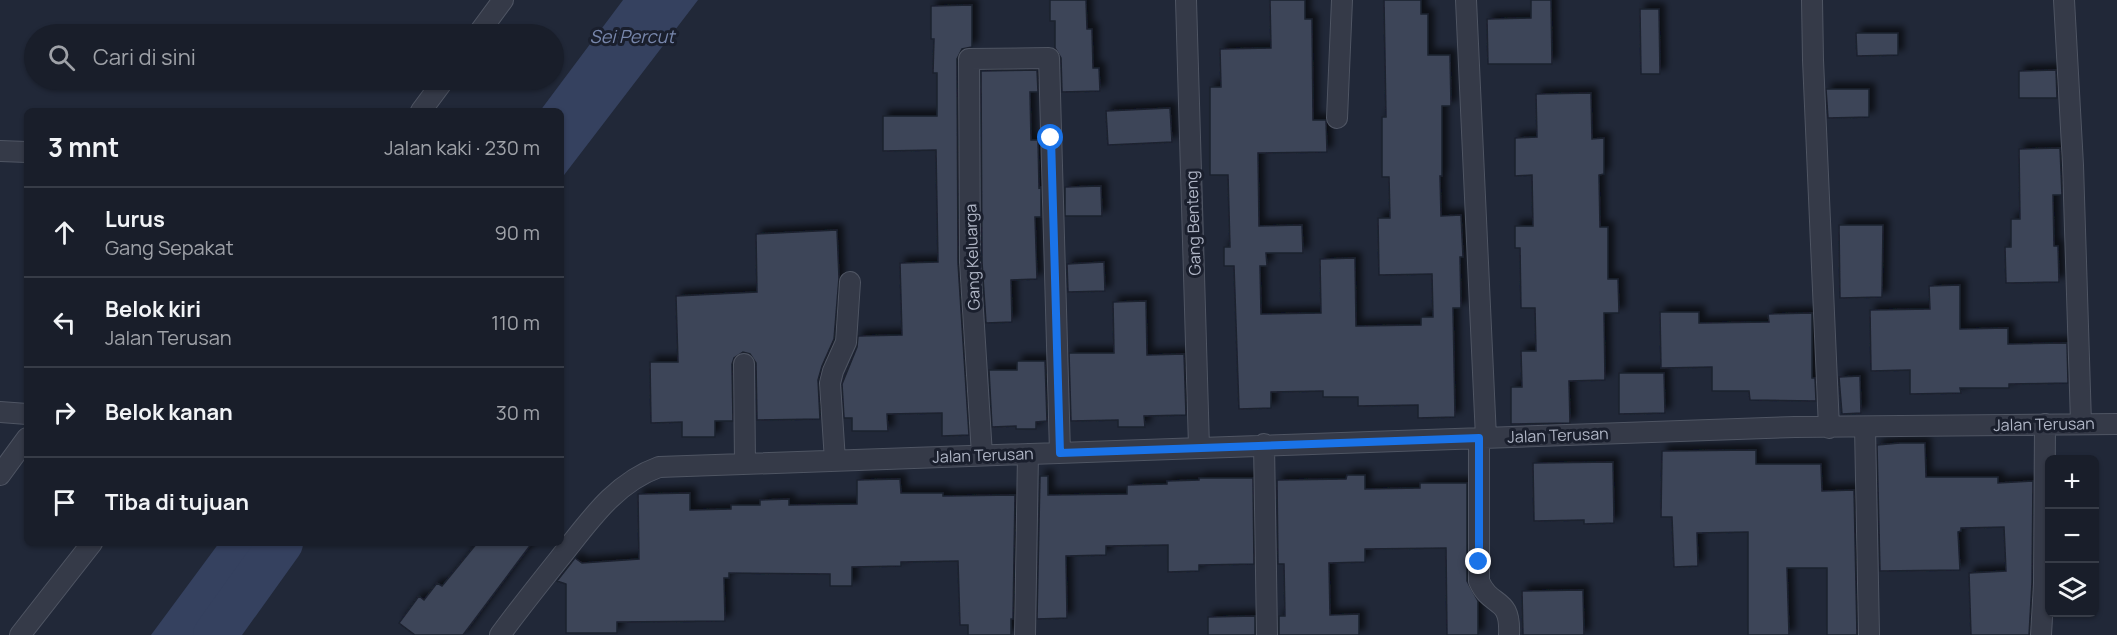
<!DOCTYPE html>
<html lang="id">
<meta charset="utf-8">
<style>
body{margin:0;font-family:Manrope,sans-serif;background:#222732;color:#f1f3f6}
.controls{position:absolute;right:18px;bottom:18px;display:grid;overflow:hidden;border-radius:9px;box-shadow:0 2px 4px #0004}
.controls button{width:54px;height:54px;display:grid;place-items:center;padding:0;border:0;border-bottom:2px solid #373c47;background:#191e2a;color:#f1f3f6;font:30px sans-serif}
.stop{position:absolute;width:18px;height:18px;margin:-14px;border:4px solid #1a73e8;border-radius:50%;background:#fff}
.stop.end{background:#1a73e8;border-color:#fff;box-shadow:0 2px 6px #0008}
.list{margin:0;padding:0;list-style:none}
h2{display:flex;justify-content:space-between;align-items:center;height:78px;margin:0;padding:0 24px;font-size:26px}
h2 small{font-size:20px;font-weight:400;color:#9fa2a8}
.list li{display:grid;grid-template-columns:39px 1fr auto;gap:18px;align-items:center;box-sizing:border-box;height:90px;padding:0 24px;border-top:2px solid #373c47}
.list b{display:block;font-size:22px;white-space:nowrap}
.list p{margin:0;font-size:20px;white-space:nowrap;color:#9fa2a8}
.list em{font-size:20px;font-style:normal;color:#9fa2a8}
.icon{flex:none;width:33px;height:33px;fill:none;stroke:currentColor;stroke-width:2;stroke-linecap:round;stroke-linejoin:round}
.map{position:relative;flex:none;width:2117px;height:635px;overflow:hidden}
.search{position:absolute;background:#191e2a;box-shadow:0 2px 4px #0004;left:24px;top:24px;width:540px;height:66px;display:flex;align-items:center;gap:15px;box-sizing:border-box;padding:0 21px;border-radius:33px;color:#9fa2a8;font-size:22px}
.panel{position:absolute;background:#191e2a;box-shadow:0 2px 4px #0004;left:24px;top:108px;width:540px;height:438px;border-radius:9px}
.map>svg:first-child{display:block}
</style>
<div class="map">
<svg width="2117" height="635" viewBox="0 0 2117 635">
<defs>
<filter id="shadow"><feDropShadow dx="5.5" dy="-5.5" stdDeviation="3" flood-color="#0009"/></filter>
</defs>
<rect width="100%" height="100%" fill="#212838"/>
<path fill="#35415f" d="M 623,0 L 698,0 L 561,179 L 561,111 L 540,111 Z
M 219,543 L 283,543 L 214,635 L 151,635 Z"/>
<g fill="none" stroke-linecap="round" stroke-linejoin="round">
<path stroke="#35415f" stroke-width="44" d="M 215,635 L 281,543"/>
</g>
<path fill="#3d4558" stroke="#1c212f" stroke-width="1.5" filter="url(#shadow)" d="M 1050,0 L 1086,0 L 1087,29 L 1092,29 L 1093,68 L 1099,68 L 1100,91 L 1062,92 L 1061,58 L 1055,48 L 1055,21 L 1050,21 Z
M 1270,0 L 1305,0 L 1305,19 L 1312,19 L 1313,120 L 1326,120 L 1327,152 L 1258,153 L 1259,226 L 1302,225 L 1303,253 L 1266,253 L 1267,266 L 1260,266 L 1261,314 L 1321,313 L 1320,259 L 1355,258 L 1356,326 L 1421,325 L 1421,317 L 1433,317 L 1432,274 L 1379,275 L 1378,218 L 1390,218 L 1389,177 L 1382,177 L 1382,117 L 1386,117 L 1384,0 L 1421,0 L 1421,14 L 1428,14 L 1428,55 L 1450,55 L 1451,106 L 1442,106 L 1442,176 L 1440,176 L 1441,216 L 1461,215 L 1463,257 L 1460,257 L 1461,308 L 1453,308 L 1455,417 L 1418,418 L 1418,405 L 1358,406 L 1358,397 L 1323,397 L 1323,391 L 1271,392 L 1271,408 L 1239,409 L 1234,266 L 1224,266 L 1224,247 L 1230,247 L 1228,175 L 1210,175 L 1210,87 L 1221,87 L 1220,49 L 1271,48 Z
M 1531,0 L 1551,0 L 1552,64 L 1488,64 L 1487,19 L 1531,18 Z
M 972,5 L 972,47 L 962,49 L 957,59 L 958,263 L 969,435 L 942,436 L 942,413 L 887,414 L 888,431 L 852,431 L 852,418 L 844,418 L 842,384 L 857,347 L 858,336 L 902,335 L 900,263 L 938,262 L 936,150 L 883,151 L 883,116 L 937,116 L 937,73 L 933,73 L 934,39 L 931,39 L 931,6 Z
M 1640,9 L 1659,9 L 1660,74 L 1641,74 Z
M 1856,33 L 1898,33 L 1898,55 L 1857,56 Z
M 1037,70 L 1038,92 L 1030,92 L 1031,140 L 1038,140 L 1039,188 L 1041,187 L 1041,217 L 1035,217 L 1037,279 L 1011,280 L 1012,322 L 986,323 L 982,262 L 981,71 Z
M 2056,70 L 2057,98 L 2019,98 L 2019,71 Z
M 1826,89 L 1869,89 L 1869,117 L 1828,118 Z
M 1591,93 L 1592,139 L 1604,138 L 1604,174 L 1599,175 L 1600,227 L 1608,227 L 1608,279 L 1618,279 L 1619,313 L 1604,313 L 1605,380 L 1569,381 L 1570,423 L 1511,424 L 1511,387 L 1522,387 L 1521,351 L 1536,351 L 1535,308 L 1521,308 L 1520,248 L 1515,248 L 1515,226 L 1533,226 L 1532,175 L 1515,176 L 1515,138 L 1537,137 L 1536,94 Z
M 1170,108 L 1172,142 L 1108,145 L 1106,111 Z
M 2060,148 L 2062,195 L 2053,195 L 2054,246 L 2058,246 L 2059,282 L 2006,283 L 2005,247 L 2011,247 L 2011,219 L 2020,219 L 2019,149 Z
M 1101,186 L 1102,216 L 1065,216 L 1065,187 Z
M 1839,225 L 1883,225 L 1882,297 L 1840,298 Z
M 837,230 L 839,278 L 834,339 L 822,366 L 818,380 L 820,419 L 757,420 L 756,363 L 750,354 L 743,352 L 734,358 L 732,364 L 733,421 L 715,421 L 715,437 L 682,437 L 682,422 L 651,423 L 650,362 L 678,362 L 676,296 L 757,292 L 756,234 Z
M 1104,262 L 1105,291 L 1068,292 L 1067,264 Z
M 1960,285 L 1960,329 L 2008,328 L 2008,344 L 2067,343 L 2068,383 L 2009,384 L 2009,388 L 1960,388 L 1961,393 L 1910,394 L 1910,370 L 1871,371 L 1870,310 L 1930,309 L 1929,286 Z
M 1146,301 L 1147,355 L 1184,354 L 1186,415 L 1144,416 L 1145,427 L 1118,427 L 1118,420 L 1071,421 L 1069,353 L 1114,353 L 1113,302 Z
M 1660,312 L 1699,312 L 1699,323 L 1769,322 L 1768,314 L 1812,313 L 1812,378 L 1815,378 L 1816,401 L 1750,400 L 1749,391 L 1712,391 L 1712,367 L 1661,368 Z
M 1017,361 L 1045,361 L 1047,421 L 1036,422 L 1036,429 L 1016,429 L 1016,426 L 992,427 L 989,370 L 1017,370 Z
M 1619,373 L 1664,373 L 1665,413 L 1619,414 Z
M 1860,376 L 1861,413 L 1842,414 L 1839,377 Z
M 1900,443 L 1925,443 L 1926,477 L 1998,477 L 1998,483 L 2033,481 L 2032,583 L 2029,635 L 1971,635 L 1969,573 L 2006,571 L 2004,527 L 1961,528 L 1961,531 L 1958,532 L 1960,570 L 1880,571 L 1877,445 Z
M 1756,450 L 1756,464 L 1821,464 L 1822,491 L 1854,490 L 1857,635 L 1827,635 L 1827,568 L 1787,568 L 1789,635 L 1748,635 L 1748,532 L 1697,533 L 1698,566 L 1674,567 L 1672,517 L 1661,517 L 1662,451 Z
M 1613,462 L 1614,523 L 1584,524 L 1584,520 L 1534,521 L 1533,463 Z
M 1347,475 L 1365,475 L 1365,489 L 1420,488 L 1420,483 L 1467,483 L 1467,581 L 1478,601 L 1478,635 L 1447,635 L 1446,548 L 1365,549 L 1365,562 L 1329,563 L 1330,615 L 1359,614 L 1359,635 L 1279,635 L 1279,616 L 1285,616 L 1284,564 L 1278,564 L 1277,480 L 1346,479 Z
M 1040,476 L 1048,476 L 1048,495 L 1127,494 L 1127,485 L 1167,484 L 1167,481 L 1199,480 L 1199,478 L 1253,478 L 1254,564 L 1199,565 L 1199,571 L 1168,572 L 1168,545 L 1106,546 L 1106,555 L 1066,556 L 1067,618 L 1037,619 Z
M 900,479 L 901,493 L 943,493 L 943,496 L 1015,495 L 1013,619 L 1011,619 L 1011,635 L 968,635 L 968,625 L 960,625 L 958,561 L 901,562 L 901,566 L 852,567 L 852,586 L 830,586 L 830,574 L 729,573 L 729,578 L 724,578 L 725,621 L 617,622 L 617,633 L 566,633 L 566,584 L 557,581 L 575,558 L 582,563 L 639,559 L 638,494 L 690,493 L 690,510 L 731,509 L 731,505 L 760,505 L 760,500 L 789,499 L 789,505 L 857,504 L 857,480 Z
M 477,543 L 532,543 L 463,635 L 415,635 L 399,623 L 419,596 L 424,600 L 437,583 L 442,586 Z
M 1583,590 L 1584,635 L 1523,635 L 1522,591 Z
M 1255,616 L 1255,635 L 1208,635 L 1208,617 Z"/>
<g fill="none" stroke-linecap="round" stroke-linejoin="round">
<g stroke="#4f5563" stroke-width="22">
<path id="street" d="M 1186,0 L 1199,447
M 1466,0 L 1486,438
M 1812,0 L 1813,60 L 1829,428
M 2064,0 L 2073,165 L 2081,423
M 478,34 L 503,0
M 421,111 L 444,80
M 1337,118 L 1342,0
M 0,151 L 27,152
M 744,364 L 745,464
M 0,412 L 27,414
M 1865,427 L 1869,635
M 1479,438 L 1479,581 C 1491,609 1511,595 1509,635
M 1264,444 L 1267,635
M 982,455 L 970,262 L 969,59 L 1049,58 L 1060,453
M 835,461 L 830,383 L 833,371 L 846,342 L 850,282
M 0,475 L 27,438
M 20,635 L 92,543
M 500,635 C 519,609 539,584 559,559 C 588,523 614,483 659,467 L 1795,427 L 2117,424
M 1025,635 L 1028,454
M 2041,635 L 2044,583 L 2045,424"/>
</g>
<use href="#street" stroke="#353a48" stroke-width="20"/>
</g>
<g fill="none" stroke-linecap="round" stroke-linejoin="round">
<path stroke="#1a73e8" stroke-width="8" d="M 1051,138 L 1060,453 L 1479,438 L 1479,562"/>
</g>
<g text-anchor="middle" stroke-width="6" stroke-linejoin="round" paint-order="stroke">
<g font-size="16" fill="#afb5c5" stroke="#1a1f2d">
<text transform="translate(1193 223) rotate(-92)" y="6">Gang Benteng</text>
<text transform="translate(972 257) rotate(-92)" y="6">Gang Keluarga</text>
<text transform="translate(2044 424) rotate(-1)" y="6">Jalan Terusan</text>
<text transform="translate(1558 435) rotate(-2)" y="6">Jalan Terusan</text>
<text transform="translate(983 455) rotate(-2)" y="6">Jalan Terusan</text>
</g>
<g font-size="18" font-style="italic" fill="#7887ac" stroke="#1a1f2d">
<text x="632" y="43">Sei Percut</text>
</g>
</g>
</svg>
<div class="controls">
<button>+</button>
<button>−</button>
<button><svg class="icon" aria-label="layers" viewBox="0 0 24 24"><path d="M12 4l9 5-9 5-9-5zM3 14l9 5 9-5"/></svg></button>
</div>
<div class="stop" style="left:1051px;top:138px"></div>
<div class="stop end" style="left:1479px;top:562px"></div>
<div class="search"><svg class="icon" aria-label="search" viewBox="0 0 24 24"><circle cx="10" cy="10" r="6"/><path d="M15 15l6 6"/></svg>Cari di sini</div>
<section class="panel">
<h2>3 mnt<small>Jalan kaki · 230 m</small></h2>
<ul class="list">
<li><svg class="icon" aria-label="ahead" viewBox="0 0 24 24"><path d="M12 20V5M6 11l6-6 6 6"/></svg><div><b>Lurus</b><p>Gang Sepakat</p></div><em>90 m</em></li>
<li><svg class="icon" aria-label="left" viewBox="0 0 24 24"><path d="M17 20v-9H6M10 6l-5 5 5 5"/></svg><div><b>Belok kiri</b><p>Jalan Terusan</p></div><em>110 m</em></li>
<li><svg class="icon" aria-label="right" viewBox="0 0 24 24"><path d="M7 20v-9h11M14 6l5 5-5 5"/></svg><div><b>Belok kanan</b></div><em>30 m</em></li>
<li><svg class="icon" aria-label="arrive" viewBox="0 0 24 24"><path d="M6 21V4h12l-3 4 3 4H6"/></svg><div><b>Tiba di tujuan</b></div></li>
</ul>
</section>
</div>
